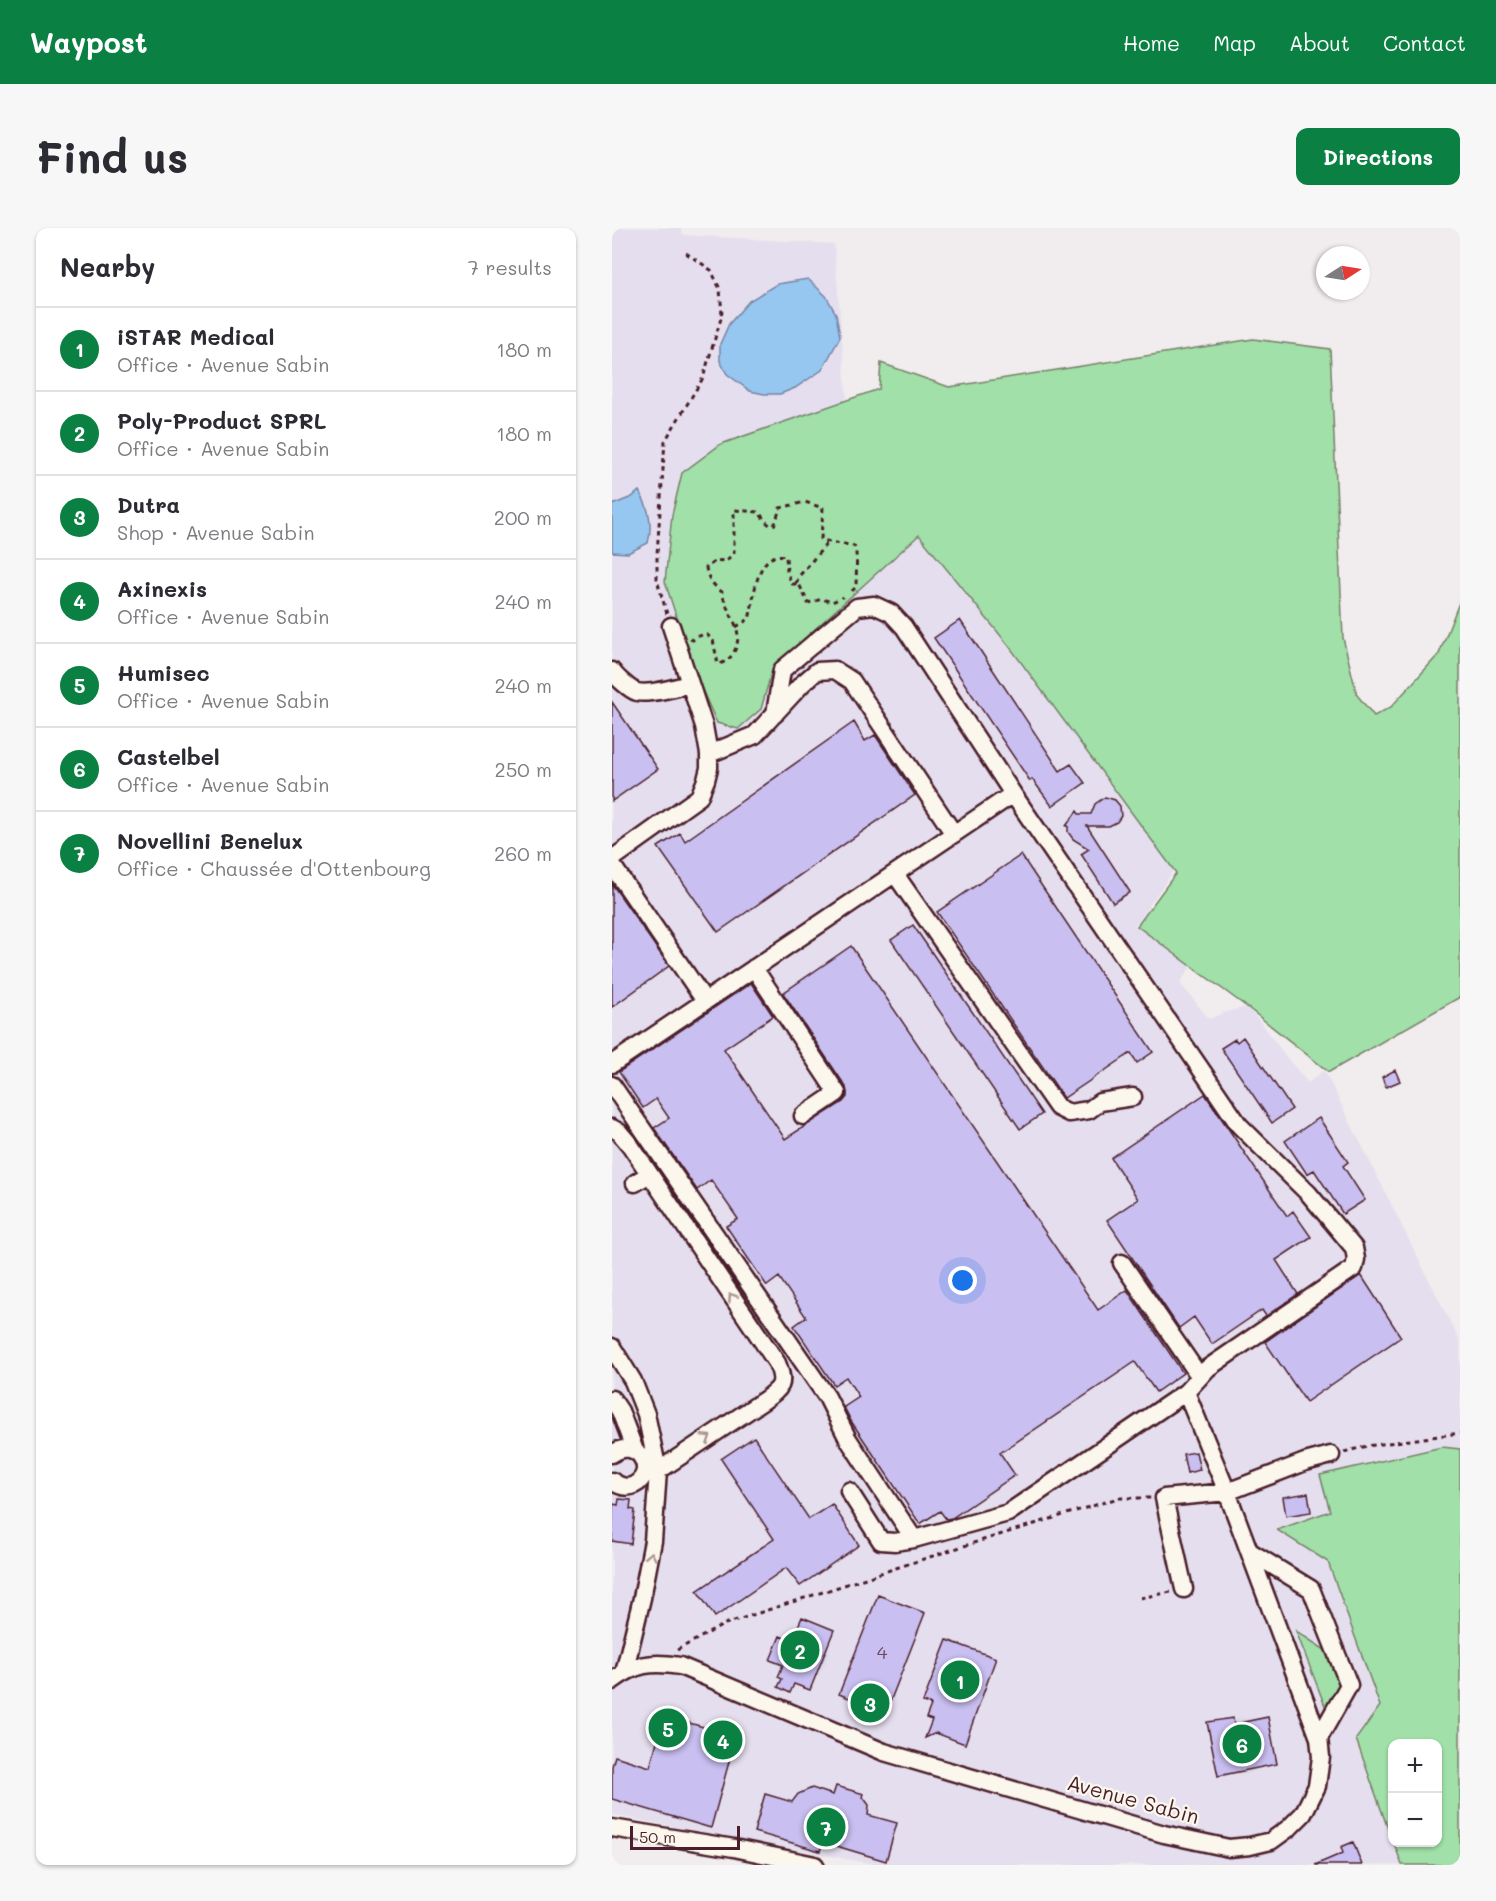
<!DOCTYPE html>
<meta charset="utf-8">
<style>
body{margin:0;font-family:Mali,sans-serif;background:#f7f7f7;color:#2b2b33}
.controls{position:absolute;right:18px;bottom:18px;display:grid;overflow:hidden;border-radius:12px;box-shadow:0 2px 4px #0004}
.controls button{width:54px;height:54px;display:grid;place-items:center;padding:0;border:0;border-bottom:2px solid #e1e1e2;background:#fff;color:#2b2b33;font:30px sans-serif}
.compass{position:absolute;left:704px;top:18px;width:54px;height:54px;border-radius:50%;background:#fff;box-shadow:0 2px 4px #0004;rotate:78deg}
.scale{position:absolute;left:18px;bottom:15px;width:110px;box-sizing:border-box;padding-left:6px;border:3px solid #4a1f2b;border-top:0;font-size:16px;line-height:21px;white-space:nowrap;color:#4a1f2b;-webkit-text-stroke:4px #fbf7ec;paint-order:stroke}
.you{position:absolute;left:351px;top:1053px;width:21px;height:21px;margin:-15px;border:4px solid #fff;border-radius:50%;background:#1a73e8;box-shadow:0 0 0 9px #1a73e833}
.badge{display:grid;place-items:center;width:39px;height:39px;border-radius:50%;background:#0b8043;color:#fff;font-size:20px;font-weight:700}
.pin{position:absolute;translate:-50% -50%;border:3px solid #fff;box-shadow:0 2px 6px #0006}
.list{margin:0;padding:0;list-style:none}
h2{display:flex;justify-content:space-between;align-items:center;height:78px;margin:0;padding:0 24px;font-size:26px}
h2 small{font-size:20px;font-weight:400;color:#7c7c81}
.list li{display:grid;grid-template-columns:39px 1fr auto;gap:18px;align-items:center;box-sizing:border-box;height:84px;padding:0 24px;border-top:2px solid #e1e1e2}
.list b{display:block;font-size:22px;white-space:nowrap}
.list p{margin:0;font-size:20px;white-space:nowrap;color:#7c7c81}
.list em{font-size:20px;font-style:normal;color:#7c7c81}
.map{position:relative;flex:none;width:848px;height:1637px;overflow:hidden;border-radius:12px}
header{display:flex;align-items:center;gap:36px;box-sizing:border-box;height:84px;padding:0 30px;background:#0b8043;color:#fff}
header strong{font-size:28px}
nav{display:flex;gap:33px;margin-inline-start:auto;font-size:21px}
.intro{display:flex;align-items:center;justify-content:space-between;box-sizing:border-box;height:144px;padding:0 36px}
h1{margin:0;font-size:42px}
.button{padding:15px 27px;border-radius:12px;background:#0b8043;color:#fff;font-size:21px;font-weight:700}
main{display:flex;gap:36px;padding:0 36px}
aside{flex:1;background:#fff;border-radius:12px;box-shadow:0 2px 4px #0004}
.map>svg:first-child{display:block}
</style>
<header>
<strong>Waypost</strong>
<nav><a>Home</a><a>Map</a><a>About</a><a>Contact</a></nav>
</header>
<div class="intro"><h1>Find us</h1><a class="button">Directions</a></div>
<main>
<aside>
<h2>Nearby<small>7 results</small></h2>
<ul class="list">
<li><span class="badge">1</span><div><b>iSTAR Medical</b><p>Office · Avenue Sabin</p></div><em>180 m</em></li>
<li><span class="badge">2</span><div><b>Poly-Product SPRL</b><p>Office · Avenue Sabin</p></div><em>180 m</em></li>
<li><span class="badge">3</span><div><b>Dutra</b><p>Shop · Avenue Sabin</p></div><em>200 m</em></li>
<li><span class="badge">4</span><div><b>Axinexis</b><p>Office · Avenue Sabin</p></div><em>240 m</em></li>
<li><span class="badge">5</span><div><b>Humisec</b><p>Office · Avenue Sabin</p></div><em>240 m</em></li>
<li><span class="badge">6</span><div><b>Castelbel</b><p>Office · Avenue Sabin</p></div><em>250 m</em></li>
<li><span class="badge">7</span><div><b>Novellini Benelux</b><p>Office · Chaussée d'Ottenbourg</p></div><em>260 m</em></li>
</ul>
</aside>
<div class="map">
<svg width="848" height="1637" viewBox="0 0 848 1637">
<rect width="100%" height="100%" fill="#f1eced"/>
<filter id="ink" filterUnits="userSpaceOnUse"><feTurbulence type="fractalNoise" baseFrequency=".0167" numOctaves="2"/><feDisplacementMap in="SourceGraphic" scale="12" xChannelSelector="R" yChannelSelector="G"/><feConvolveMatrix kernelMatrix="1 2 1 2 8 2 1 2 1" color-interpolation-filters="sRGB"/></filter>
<g filter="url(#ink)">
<path fill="#e5deee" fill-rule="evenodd" d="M 0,0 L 68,0 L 71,7 L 222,16 L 236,186 L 309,307 L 566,636 L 523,698 L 588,724 L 568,755 L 597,791 L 614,784 L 635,779 L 654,801 L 671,825 L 696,855 L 712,842 L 848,1114 L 848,1637 L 267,1637 L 15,1590 L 0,1586 ZM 780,1516 L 826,1516 L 826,1614 L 780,1614 Z"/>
<path fill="#a1e0a8" stroke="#76806a" stroke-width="1.5" d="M 641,111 L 718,121 L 731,410 L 745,467 L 762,488 L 779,479 L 827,426 L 848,372 L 848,769 L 717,844 L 635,779 L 525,698 L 564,645 L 397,418 L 307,307 L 161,439 L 149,481 L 126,501 L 105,495 L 83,446 L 53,354 L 60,287 L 70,245 L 109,216 L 267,161 L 269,135 L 337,159 Z
M 830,1219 L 848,1221 L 848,1637 L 790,1637 L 782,1615 L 826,1614 L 826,1516 L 780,1516 L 780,1612 L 744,1511 L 768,1478 L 716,1334 L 665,1302 L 718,1283 L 708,1247 Z
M 684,1403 L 716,1424 L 726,1452 L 726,1460 L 715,1483 Z"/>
<path fill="#95c7f1" stroke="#7784a2" stroke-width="1.5" d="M 196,51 L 214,68 L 224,86 L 228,109 L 210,142 L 183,160 L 168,166 L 152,166 L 138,163 L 115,146 L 108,133 L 108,116 L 117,96 L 137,73 L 165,56 Z
M 27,263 C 37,280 41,295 36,315 L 16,325 L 0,324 L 0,277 L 20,269 Z"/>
<path fill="#c9bff1" stroke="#4a1f2b" stroke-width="1.5" d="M 348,392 L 448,543 L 459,536 L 473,555 L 440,578 L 420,551 L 418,553 L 322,410 Z
M 0,474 L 46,541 L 0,573 Z
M 242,494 L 253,513 L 263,507 L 303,567 L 106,704 L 46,619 L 68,605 L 73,613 Z
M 493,569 L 503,572 L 508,578 L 509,588 L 505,594 L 497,598 L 475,598 L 518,664 L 501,675 L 469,626 L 477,621 L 461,611 L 456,604 L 456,598 L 454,598 L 465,583 L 467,586 L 479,586 L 483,576 Z
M 409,627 L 541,824 L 525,835 L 519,825 L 452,870 L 325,684 Z
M 0,656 L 57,738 L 0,779 Z
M 301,697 L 430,886 L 408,901 L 279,712 Z
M 239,718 L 486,1082 L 515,1062 L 571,1145 L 544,1164 L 523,1134 L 388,1225 L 403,1247 L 340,1290 L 334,1291 L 328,1283 L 308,1296 L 239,1193 L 232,1179 L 247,1169 L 234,1149 L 222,1157 L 182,1098 L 194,1089 L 167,1049 L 155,1058 L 114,998 L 126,991 L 99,952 L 85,962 L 42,900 L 57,890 L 44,871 L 31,880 L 7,844 L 139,755 L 161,788 L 112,821 L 173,911 L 231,874 L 235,869 L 235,865 L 234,859 L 171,765 Z
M 631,809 L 680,881 L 660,895 L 609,820 L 623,811 L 625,814 Z
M 783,842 L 788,853 L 774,859 L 770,849 Z
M 593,866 L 675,988 L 681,983 L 699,1009 L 664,1032 L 686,1066 L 654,1088 L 650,1082 L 600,1116 L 582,1089 L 567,1100 L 495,992 L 526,971 L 499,930 Z
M 707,890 L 736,934 L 731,938 L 753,972 L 731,986 L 702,942 L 695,946 L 673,913 Z
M 749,1047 L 789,1109 L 694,1174 L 653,1114 Z
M 142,1209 L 197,1291 L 220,1276 L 247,1317 L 188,1358 L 174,1340 L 103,1389 L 85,1363 L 162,1311 L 109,1231 Z
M 584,1224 L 588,1242 L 575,1245 L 571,1226 Z
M 696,1265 L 699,1284 L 674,1288 L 671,1269 Z
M 7,1271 L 19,1272 L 18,1281 L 23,1282 L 19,1316 L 0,1313 L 1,1276 L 6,1277 Z
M 266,1367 L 313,1385 L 274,1484 L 262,1480 L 255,1482 L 250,1475 L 227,1466 Z
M 190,1389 L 222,1402 L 198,1462 L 182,1456 L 178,1465 L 166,1459 L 170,1451 L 166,1449 L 171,1437 L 158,1432 L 168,1408 L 180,1413 Z
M 335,1412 L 384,1430 L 353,1516 L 324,1505 L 313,1510 L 320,1492 L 314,1490 L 319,1477 L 311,1474 Z
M 52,1488 L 124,1508 L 99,1600 L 0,1571 L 0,1538 L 3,1528 L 38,1539 Z
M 656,1489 L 665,1536 L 606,1548 L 595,1494 L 621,1490 L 622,1496 Z
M 224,1558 L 252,1566 L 251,1569 L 257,1577 L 256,1587 L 285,1595 L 274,1633 L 211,1614 L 208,1623 L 142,1604 L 153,1566 L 180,1574 L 186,1566 L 200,1560 L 221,1567 Z
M 741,1614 L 750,1637 L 703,1637 L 731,1625 L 729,1619 Z"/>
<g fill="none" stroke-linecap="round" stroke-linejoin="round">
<g stroke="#4a1f2b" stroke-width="21">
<path id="minor" d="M 0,443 C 4,449 18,462 25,464 C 36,467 66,459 77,456
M 163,486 L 170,442 L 245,379 L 262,377 L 279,385 L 292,399 L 401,566 L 627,897 L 697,966 L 742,1020 L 744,1031 L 742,1040 L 596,1140 L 574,1164 L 396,1285 L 302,1311 L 283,1314 L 269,1313 L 237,1263
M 97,526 L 143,507 L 190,456 L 205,443 L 223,442 L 240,453 L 342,606
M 0,631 L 87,569 L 94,552 L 97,540 L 97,526 L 92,498 L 59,398
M 0,637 L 93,773
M 283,646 L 445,879 L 457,885 L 477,882 L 488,874 L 521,869
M 142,740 L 225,865 L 191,888
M 0,836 L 401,566
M 0,857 L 215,1169 L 236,1211 L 302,1311
M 0,900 L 7,904 L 18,917 L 165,1135 C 174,1157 169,1160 151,1173 L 46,1243 L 33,1239
M 23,955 L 37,946
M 510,1035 L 588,1149
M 0,1119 L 21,1153 L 34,1186 L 46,1243 L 41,1313 L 30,1370 L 12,1445
M 0,1171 L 8,1183 L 23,1223
M 0,1226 C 25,1207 47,1244 22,1257 C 14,1261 7,1258 0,1253
M 637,1323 L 699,1361 L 737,1457 L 707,1510
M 572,1361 L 552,1270 L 615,1264 L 693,1234 L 719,1227
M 0,1453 C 23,1436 39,1433 68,1438 L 272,1524 L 552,1606 L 617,1620 L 638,1618 L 659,1613 L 677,1600 L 691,1586 L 705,1558 L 709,1529 L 707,1510 L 615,1264 L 574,1164
M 0,1600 L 122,1620 L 203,1637"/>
</g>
<path stroke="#4a1f2b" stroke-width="3" stroke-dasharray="4.5 4.5" stroke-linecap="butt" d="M 184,355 L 188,347 L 216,314
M 55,386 L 45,352 L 45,326 L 53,213 L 91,150 L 110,87 L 108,61 L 99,42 L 74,25
M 124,399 L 137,391 C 143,372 142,322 174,328 L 175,344 L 180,356 L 187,356 L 196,375 L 210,371 L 220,374 L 231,369
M 78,411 L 81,412 L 87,408 L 94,406 L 101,412 L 106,436 C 113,435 117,431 121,426 C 135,400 115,389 110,364 C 101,357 95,350 94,339 L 104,333 L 115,332 L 122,324 L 122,282 L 147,284 L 153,293 L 159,298 L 163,296 L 168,280 L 193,274 L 211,280 L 209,311 C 219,316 231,315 242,318 C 246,324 244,349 244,359 L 237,366
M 732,1224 L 755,1218 L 848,1205
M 528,1370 L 559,1364
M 65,1422 L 113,1396 L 339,1322 L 506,1270 L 539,1270"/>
<use href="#minor" stroke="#fbf7ec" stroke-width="16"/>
</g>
<defs><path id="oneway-chevron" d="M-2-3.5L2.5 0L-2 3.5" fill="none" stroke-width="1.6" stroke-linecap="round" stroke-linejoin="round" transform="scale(1.5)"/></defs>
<g stroke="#ab9695">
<use href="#oneway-chevron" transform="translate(120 1069) rotate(-124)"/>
<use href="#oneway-chevron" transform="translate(95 1210) rotate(-33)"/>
<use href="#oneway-chevron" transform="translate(39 1328) rotate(-79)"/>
</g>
</g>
<g text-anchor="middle" stroke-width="4.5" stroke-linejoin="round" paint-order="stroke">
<g font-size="18" fill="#6a475c">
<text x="270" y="1431">4</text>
</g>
<g font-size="21" fill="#4a1f2b" stroke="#fbf7ec">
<text transform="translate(521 1572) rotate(15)" y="7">Avenue Sabin</text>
</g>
</g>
</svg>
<div class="controls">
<button>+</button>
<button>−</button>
</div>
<svg class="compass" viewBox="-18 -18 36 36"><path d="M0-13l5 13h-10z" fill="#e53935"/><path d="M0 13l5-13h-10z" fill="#7c7c81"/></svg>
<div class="scale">50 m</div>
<div class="you"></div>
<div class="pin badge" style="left:348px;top:1452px">1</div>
<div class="pin badge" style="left:188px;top:1422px">2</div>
<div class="pin badge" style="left:258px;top:1475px">3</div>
<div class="pin badge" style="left:111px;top:1512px">4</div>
<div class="pin badge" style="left:56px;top:1500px">5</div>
<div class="pin badge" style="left:630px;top:1516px">6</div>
<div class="pin badge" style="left:214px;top:1599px">7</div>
</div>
</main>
